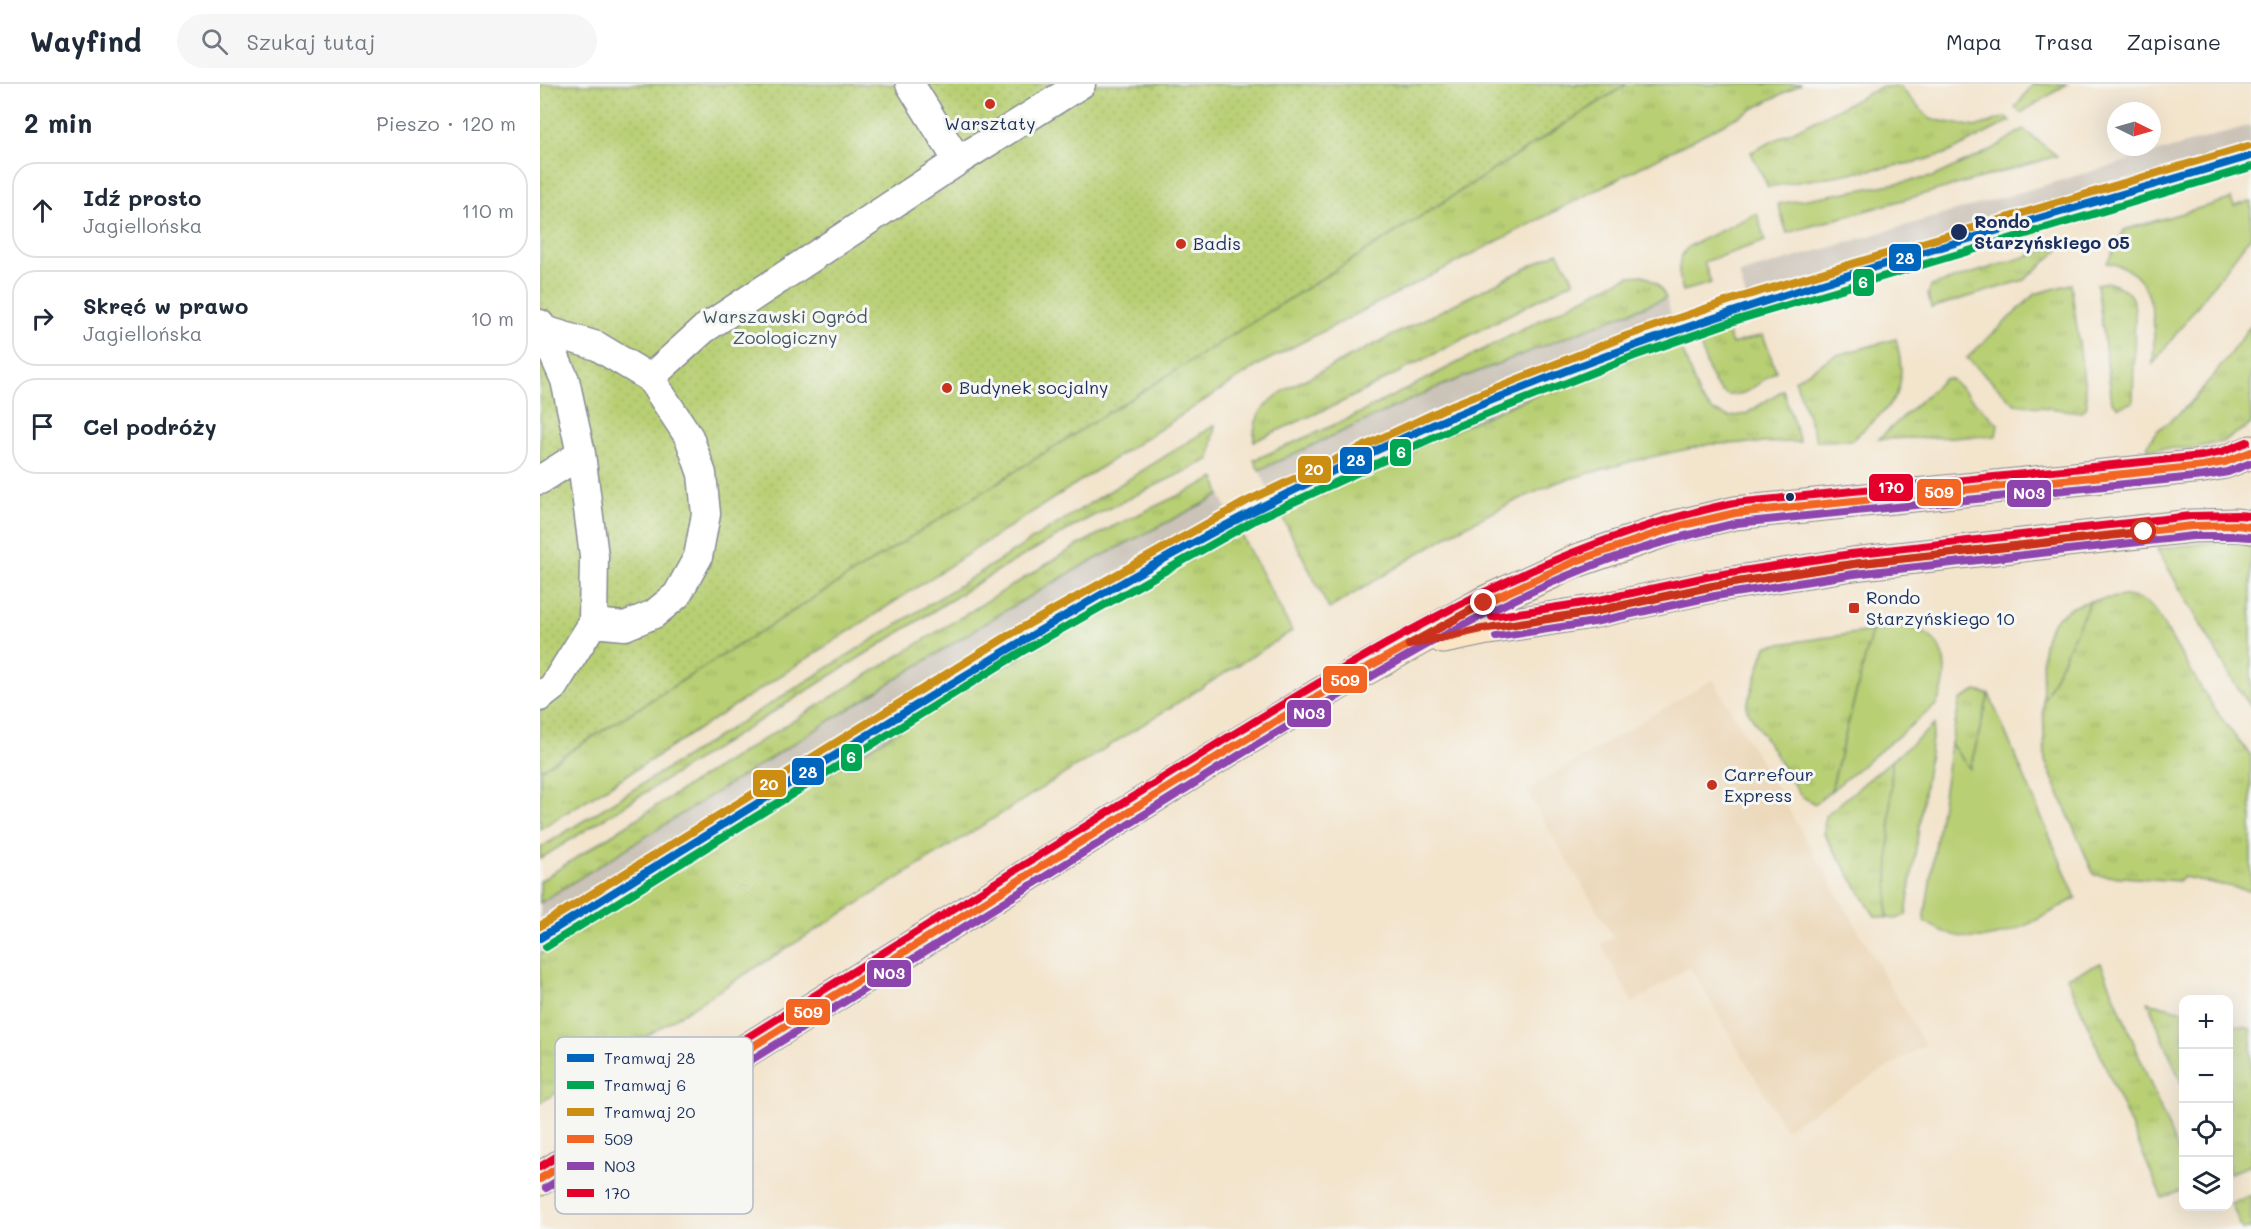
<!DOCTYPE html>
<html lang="pl">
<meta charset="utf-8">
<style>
body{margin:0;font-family:Mali,sans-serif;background:#f6f6f7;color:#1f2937}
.controls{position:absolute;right:18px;bottom:18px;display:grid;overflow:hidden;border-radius:12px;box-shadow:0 6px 24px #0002}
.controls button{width:54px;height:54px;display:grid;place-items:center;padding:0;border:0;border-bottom:2px solid #e0e1e3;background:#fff;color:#1f2937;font:30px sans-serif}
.compass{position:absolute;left:1567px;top:18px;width:54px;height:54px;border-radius:50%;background:#fff;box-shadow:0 6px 24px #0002;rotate:95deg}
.stop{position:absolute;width:18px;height:18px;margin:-14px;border:4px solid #c8321e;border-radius:50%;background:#fff}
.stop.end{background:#c8321e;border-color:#fff;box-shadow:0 2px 6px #0008}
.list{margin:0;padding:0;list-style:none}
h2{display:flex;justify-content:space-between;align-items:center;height:78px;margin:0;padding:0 24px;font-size:26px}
h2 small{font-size:20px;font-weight:400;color:#747a83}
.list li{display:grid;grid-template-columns:39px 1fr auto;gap:18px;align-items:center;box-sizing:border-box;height:96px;margin:0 12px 12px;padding:0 12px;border:2px solid #e0e1e3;border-radius:24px}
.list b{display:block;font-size:22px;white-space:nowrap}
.list p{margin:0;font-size:20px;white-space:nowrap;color:#747a83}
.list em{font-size:20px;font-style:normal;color:#747a83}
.icon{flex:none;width:33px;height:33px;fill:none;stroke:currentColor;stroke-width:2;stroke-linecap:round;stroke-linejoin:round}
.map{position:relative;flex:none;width:1711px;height:1145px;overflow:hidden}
header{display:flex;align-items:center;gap:36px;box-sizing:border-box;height:84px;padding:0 30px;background:#fff;border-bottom:2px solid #e0e1e3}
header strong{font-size:28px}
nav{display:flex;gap:33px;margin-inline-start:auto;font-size:21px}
.search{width:420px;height:54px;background:#f6f6f7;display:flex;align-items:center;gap:15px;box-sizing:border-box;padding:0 21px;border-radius:33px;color:#747a83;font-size:22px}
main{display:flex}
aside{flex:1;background:#fff}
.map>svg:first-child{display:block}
</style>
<header>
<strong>Wayfind</strong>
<div class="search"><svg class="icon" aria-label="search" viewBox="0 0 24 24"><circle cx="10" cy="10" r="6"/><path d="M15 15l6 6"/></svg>Szukaj tutaj</div>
<nav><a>Mapa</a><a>Trasa</a><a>Zapisane</a></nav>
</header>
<main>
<aside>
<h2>2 min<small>Pieszo · 120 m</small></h2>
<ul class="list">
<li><svg class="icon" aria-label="ahead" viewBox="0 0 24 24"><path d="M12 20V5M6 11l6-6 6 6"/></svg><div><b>Idź prosto</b><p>Jagiellońska</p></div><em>110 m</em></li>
<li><svg class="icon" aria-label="right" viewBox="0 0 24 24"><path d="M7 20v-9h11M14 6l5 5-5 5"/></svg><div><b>Skręć w prawo</b><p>Jagiellońska</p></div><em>10 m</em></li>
<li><svg class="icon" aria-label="arrive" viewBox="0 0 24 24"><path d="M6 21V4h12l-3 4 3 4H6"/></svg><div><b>Cel podróży</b></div></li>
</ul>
</aside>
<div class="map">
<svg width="1711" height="1145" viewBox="0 0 1711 1145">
<defs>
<pattern id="grass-tufts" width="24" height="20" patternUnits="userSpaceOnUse" patternTransform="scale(1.5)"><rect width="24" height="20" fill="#b8cf73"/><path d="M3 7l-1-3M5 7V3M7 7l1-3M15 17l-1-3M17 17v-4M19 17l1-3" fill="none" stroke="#9eb266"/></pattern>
<pattern id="park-dots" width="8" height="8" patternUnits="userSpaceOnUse" patternTransform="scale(1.5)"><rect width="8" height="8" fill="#b8cf73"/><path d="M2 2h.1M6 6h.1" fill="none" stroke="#9eb266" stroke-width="1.8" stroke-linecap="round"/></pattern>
</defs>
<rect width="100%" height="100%" fill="#f6f6f2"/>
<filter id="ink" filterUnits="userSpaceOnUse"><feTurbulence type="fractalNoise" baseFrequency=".0167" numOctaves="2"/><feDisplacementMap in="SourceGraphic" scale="12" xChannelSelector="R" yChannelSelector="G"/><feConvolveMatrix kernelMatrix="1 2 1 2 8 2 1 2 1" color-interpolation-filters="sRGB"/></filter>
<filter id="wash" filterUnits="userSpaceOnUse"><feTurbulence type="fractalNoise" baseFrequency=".008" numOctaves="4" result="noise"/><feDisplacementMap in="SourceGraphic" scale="24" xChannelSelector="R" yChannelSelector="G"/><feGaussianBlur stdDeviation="1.35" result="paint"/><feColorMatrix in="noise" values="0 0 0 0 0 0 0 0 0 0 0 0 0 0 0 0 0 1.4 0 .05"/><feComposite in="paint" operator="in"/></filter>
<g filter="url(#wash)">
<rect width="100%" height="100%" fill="#f3e4cc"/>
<path fill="#ecd8ba" d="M 1173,595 L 1385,961 L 1245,1045 L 1150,883 L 1093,919 L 1061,860 L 1073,853 L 986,707 Z"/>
<path fill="#cbc3b8" d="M 1711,41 L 1711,85 L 1270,210 L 1211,230 L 1199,190 Z
M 1126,214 L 1139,257 L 1090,273 L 919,344 L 739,426 L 719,386 L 896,304 Z
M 680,411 L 699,447 L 410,614 L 0,870 L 0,819 L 463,528 L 542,482 Z"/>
<path fill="url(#grass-tufts)" stroke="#6a7f68" stroke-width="1.5" d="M 1087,0 L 1261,0 L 720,280 L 111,676 L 0,745 L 0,686 L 886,129 Z
M 1493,0 L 1527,0 L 1481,29 L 1475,24 Z
M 1341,3 L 1360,3 L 1390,35 L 1435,43 L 1466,33 L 1470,37 L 1408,69 L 1377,78 L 1228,103 L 1211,68 Z
M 1526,160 L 1484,196 L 1391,224 L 1388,210 L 1391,202 Z
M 1018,168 L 1034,197 L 802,318 L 714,357 C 713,328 726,319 748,304 Z
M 1103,191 C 1115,197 1120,202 1126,214 L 896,304 L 719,386 L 714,376 L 810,334 L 1075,198 L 1090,192 Z
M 1567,198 C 1584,204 1592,206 1595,226 L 1593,318 L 1579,323 L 1572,318 L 1557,200 Z
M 1531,200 L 1547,319 L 1546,324 L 1541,328 L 1475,320 L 1427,274 L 1495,210 Z
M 1185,241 L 1192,260 L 1223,251 L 1236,287 C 1224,295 1209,309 1196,311 C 1171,316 1163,267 1157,250 Z
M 1711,241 L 1711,340 L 1682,358 L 1653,364 L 1607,365 C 1611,348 1624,342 1637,331 C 1666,307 1688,271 1711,241 Z
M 1356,255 C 1371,314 1352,319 1312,356 L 1277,357 L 1255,296 L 1294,272 Z
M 1139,257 L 1160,314 L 1173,327 L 1190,333 L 1206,330 L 1243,306 L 1260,358 L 1170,360 L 1093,377 L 1018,398 L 973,418 L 912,449 L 789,525 L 739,426 C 870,366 1002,303 1139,257 Z
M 1404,295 L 1411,295 L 1458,340 L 1456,352 L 1339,355 Z
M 675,341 L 670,375 L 547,435 L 452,490 L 0,775 L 0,764 Z
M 675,394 L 680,411 L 542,482 L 463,528 L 0,819 L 0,797 L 146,703 L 533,464 L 572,443 Z
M 699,447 L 752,547 L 0,1019 L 0,870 L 410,614 Z
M 1689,456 L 1711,459 L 1711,623 L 1695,600 L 1617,465 Z
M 1584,512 C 1598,513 1606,517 1615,527 C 1645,575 1672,629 1711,671 L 1711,807 L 1644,793 L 1640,797 L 1554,791 L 1505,677 L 1503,618 L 1550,517 Z
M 1332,547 L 1291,707 L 1275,720 L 1261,712 L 1206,624 L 1226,562 Z
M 1436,607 L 1449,610 L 1430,685 L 1411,660 L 1420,616 Z
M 1352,676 L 1347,834 L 1335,832 L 1284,750 L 1285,732 Z
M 1561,879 L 1643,1079 L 1643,1106 L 1622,1114 L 1527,893 Z
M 1608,918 L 1643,927 L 1643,1003 Z
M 1688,939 L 1711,945 L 1711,1081 L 1689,1090 Z
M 1711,1111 L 1711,1145 L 1702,1145 L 1691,1119 Z"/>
<path fill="url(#park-dots)" stroke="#6a7f68" stroke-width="1.5" d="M 0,0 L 1087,0 L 886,129 L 0,686 Z"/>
<path fill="#b8cf73" stroke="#6a7f68" stroke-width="1.5" d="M 1483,45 L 1517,72 L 1247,149 L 1238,120 L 1392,93 L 1453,65 Z
M 1691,115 L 1694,122 L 1711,117 L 1711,152 L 1613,280 C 1615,240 1619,186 1567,179 L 1584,146 Z
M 1217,129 L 1225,157 L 1164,178 L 1171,199 L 1143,207 C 1138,190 1135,176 1149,162 Z
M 1550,517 L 1503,618 C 1503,570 1493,532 1550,517 Z
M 1362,543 C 1406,545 1414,587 1396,621 L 1291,707 L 1332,547 Z
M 1449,610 L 1536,814 C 1484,843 1441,875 1384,837 L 1411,660 L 1430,685 Z
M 1394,641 L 1366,831 L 1356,835 L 1347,834 L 1352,676 Z"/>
</g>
<g filter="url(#ink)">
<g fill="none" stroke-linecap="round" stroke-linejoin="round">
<g stroke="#878a95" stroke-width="31">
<path id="lane" d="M 370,0 L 418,77
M 0,240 L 25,296 L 41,370 L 54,472 L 53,539 L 13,603 L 0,613
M 4,246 L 57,262 L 110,294 L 149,353 L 162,390 L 166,430 L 158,473 L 137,511 L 114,530 L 85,542 L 53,539
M 110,294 L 164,245 L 418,77 L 541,0
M 0,396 L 41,370"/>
</g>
<g stroke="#878a95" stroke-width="35">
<path id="secondary" d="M 903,553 L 942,545 L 1052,528 L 1173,502 L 1313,480 L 1652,442 L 1697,441 L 1711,443
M 0,1095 L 693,663 L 801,598 L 944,519 L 1036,477 L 1135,443 L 1195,429 L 1663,382 L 1685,378 L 1711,368"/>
</g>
<use href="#lane" stroke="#fff" stroke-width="28"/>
<use href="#secondary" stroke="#fce5c4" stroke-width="33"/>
<g stroke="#f6f6f2" stroke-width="12">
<path id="bus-1" d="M 954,543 L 1052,528 L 1173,502 L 1313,480 L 1652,442 L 1697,441 L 1711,443
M 0,1095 L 693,663 L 801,598 L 944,519 L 1036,477 L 1135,443 L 1195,429 L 1663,382 L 1685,378 L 1711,368"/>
</g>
<g stroke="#f6f6f2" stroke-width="12">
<path id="bus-2" d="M 956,553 L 1054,538 L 1175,512 L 1314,490 L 1653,452 L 1696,452 L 1710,453
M 6,1104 L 698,672 C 809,606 920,535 1039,487 C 1090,466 1143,452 1197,439 L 1664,392 L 1688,388 L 1711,379"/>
</g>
<g stroke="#f6f6f2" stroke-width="12">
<path id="bus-3" d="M 952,533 L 1050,518 L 1171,492 L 1311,470 L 1651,432 L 1697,431 L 1711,432
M 0,1083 L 687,654 C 848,557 1008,458 1194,419 L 1662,372 L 1682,368 L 1707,358"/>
</g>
<use href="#bus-1" stroke="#f26522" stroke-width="8"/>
<use href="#bus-2" stroke="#8e44ad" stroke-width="8"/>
<use href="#bus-3" stroke="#e4002b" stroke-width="8"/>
<g stroke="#f6f6f2" stroke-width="12">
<path id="tram-1" d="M 0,854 C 108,787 216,720 323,654 C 515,535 708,419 916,331 C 1173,222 1444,152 1711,72"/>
</g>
<g stroke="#f6f6f2" stroke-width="12">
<path id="tram-2" d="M 6,863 L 481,568 L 717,435 L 918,342 L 1094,272 L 1197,236 L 1711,83"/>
</g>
<g stroke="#f6f6f2" stroke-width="12">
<path id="tram-3" d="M 0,842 L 471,550 L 707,417 L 910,322 L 1086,252 L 1191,216 L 1708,62"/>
</g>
<use href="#tram-1" stroke="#0065bd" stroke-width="8"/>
<use href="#tram-2" stroke="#00a651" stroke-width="8"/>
<use href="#tram-3" stroke="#cb8e13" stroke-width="8"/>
</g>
</g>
<g fill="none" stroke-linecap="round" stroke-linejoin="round" filter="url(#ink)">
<path stroke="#c8321e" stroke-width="8" d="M 944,519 L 869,561 L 942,545 L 1052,528 L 1173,502 L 1313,480 L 1604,448"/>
</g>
<g fill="#c8321e" stroke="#f6f6f2" stroke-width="2">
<circle cx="450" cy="20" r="6"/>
<circle cx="641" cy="160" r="6"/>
<circle cx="407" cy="304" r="6"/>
<rect x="1308" y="518" width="12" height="12" rx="3"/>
<circle cx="1172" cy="701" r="6"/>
</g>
<g fill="#1b2f5e" stroke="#f6f6f2" stroke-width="2">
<circle cx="1419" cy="148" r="9"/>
<circle cx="1250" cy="413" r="5"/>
</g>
<g text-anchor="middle" stroke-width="6" stroke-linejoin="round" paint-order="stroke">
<g font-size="18" fill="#1b2f5e" stroke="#f6f6f2" text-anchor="start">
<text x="450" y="46" text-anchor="middle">Warsztaty</text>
<text x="653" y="166">Badis</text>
<text x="419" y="310">Budynek socjalny</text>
<text x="1326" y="520">Rondo<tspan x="1326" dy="21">Starzyńskiego 10</tspan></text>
<text x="1184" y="697">Carrefour<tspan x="1184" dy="21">Express</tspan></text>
</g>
<g font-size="18" font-weight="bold" fill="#1b2f5e" stroke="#f6f6f2" text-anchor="start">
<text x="1434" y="144">Rondo<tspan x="1434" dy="21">Starzyńskiego 05</tspan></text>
</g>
<g font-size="18" fill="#425763" stroke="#f6f6f2">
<text x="245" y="239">Warszawski Ogród<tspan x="245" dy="21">Zoologiczny</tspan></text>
</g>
</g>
<rect x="15" y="953" width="198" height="177" rx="9" fill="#f6f6f2" stroke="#b4bac6" stroke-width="1.5"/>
<rect x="27" y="970" width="27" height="8" fill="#0065bd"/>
<rect x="27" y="997" width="27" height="8" fill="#00a651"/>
<rect x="27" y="1024" width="27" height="8" fill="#cb8e13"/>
<rect x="27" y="1051" width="27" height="8" fill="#f26522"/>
<rect x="27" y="1078" width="27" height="8" fill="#8e44ad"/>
<rect x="27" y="1105" width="27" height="8" fill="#e4002b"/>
<g font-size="16" fill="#1b2f5e">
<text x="64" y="980">Tramwaj 28</text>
<text x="64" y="1007">Tramwaj 6</text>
<text x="64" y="1034">Tramwaj 20</text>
<text x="64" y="1061">509</text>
<text x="64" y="1088">N03</text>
<text x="64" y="1115">170</text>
</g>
<g stroke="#f6f6f2" stroke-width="2">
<rect x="1348" y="159" width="34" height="29" rx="6" fill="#0065bd"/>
<rect x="1312" y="184" width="23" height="29" rx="6" fill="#00a651"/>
<rect x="849" y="354" width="23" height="29" rx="6" fill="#00a651"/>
<rect x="799" y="362" width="34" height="29" rx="6" fill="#0065bd"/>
<rect x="757" y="371" width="35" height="29" rx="6" fill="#cb8e13"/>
<rect x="1328" y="389" width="46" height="29" rx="6" fill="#e4002b"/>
<rect x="1376" y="394" width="46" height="29" rx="6" fill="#f26522"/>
<rect x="1466" y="395" width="46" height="29" rx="6" fill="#8e44ad"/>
<rect x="782" y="581" width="46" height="29" rx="6" fill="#f26522"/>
<rect x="746" y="615" width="46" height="29" rx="6" fill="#8e44ad"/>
<rect x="300" y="659" width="23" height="29" rx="6" fill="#00a651"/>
<rect x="251" y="673" width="34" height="29" rx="6" fill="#0065bd"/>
<rect x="212" y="685" width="35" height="29" rx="6" fill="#cb8e13"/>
<rect x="326" y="875" width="46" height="29" rx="6" fill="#8e44ad"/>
<rect x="245" y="914" width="46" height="28" rx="6" fill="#f26522"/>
</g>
<g font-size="16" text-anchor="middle" font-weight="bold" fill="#fff">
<text x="1365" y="180">28</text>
<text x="1323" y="204">6</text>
<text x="861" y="374">6</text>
<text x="816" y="382">28</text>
<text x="774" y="391">20</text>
<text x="1351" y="409">170</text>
<text x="1399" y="414">509</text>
<text x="1489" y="415">N03</text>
<text x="805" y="602">509</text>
<text x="769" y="635">N03</text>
<text x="311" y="679">6</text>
<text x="268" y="694">28</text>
<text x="229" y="706">20</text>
<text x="349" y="895">N03</text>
<text x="268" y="934">509</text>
</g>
</svg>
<div class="controls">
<button>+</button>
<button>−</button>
<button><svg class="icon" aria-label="locate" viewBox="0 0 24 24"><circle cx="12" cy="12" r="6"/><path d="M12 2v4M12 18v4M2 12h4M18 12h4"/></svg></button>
<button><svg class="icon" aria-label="layers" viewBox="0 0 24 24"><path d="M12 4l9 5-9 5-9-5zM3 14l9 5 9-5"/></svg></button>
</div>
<svg class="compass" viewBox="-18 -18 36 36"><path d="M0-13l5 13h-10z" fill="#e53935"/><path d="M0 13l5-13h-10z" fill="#747a83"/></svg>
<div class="stop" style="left:1604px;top:448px"></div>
<div class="stop end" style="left:944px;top:519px"></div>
</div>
</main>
